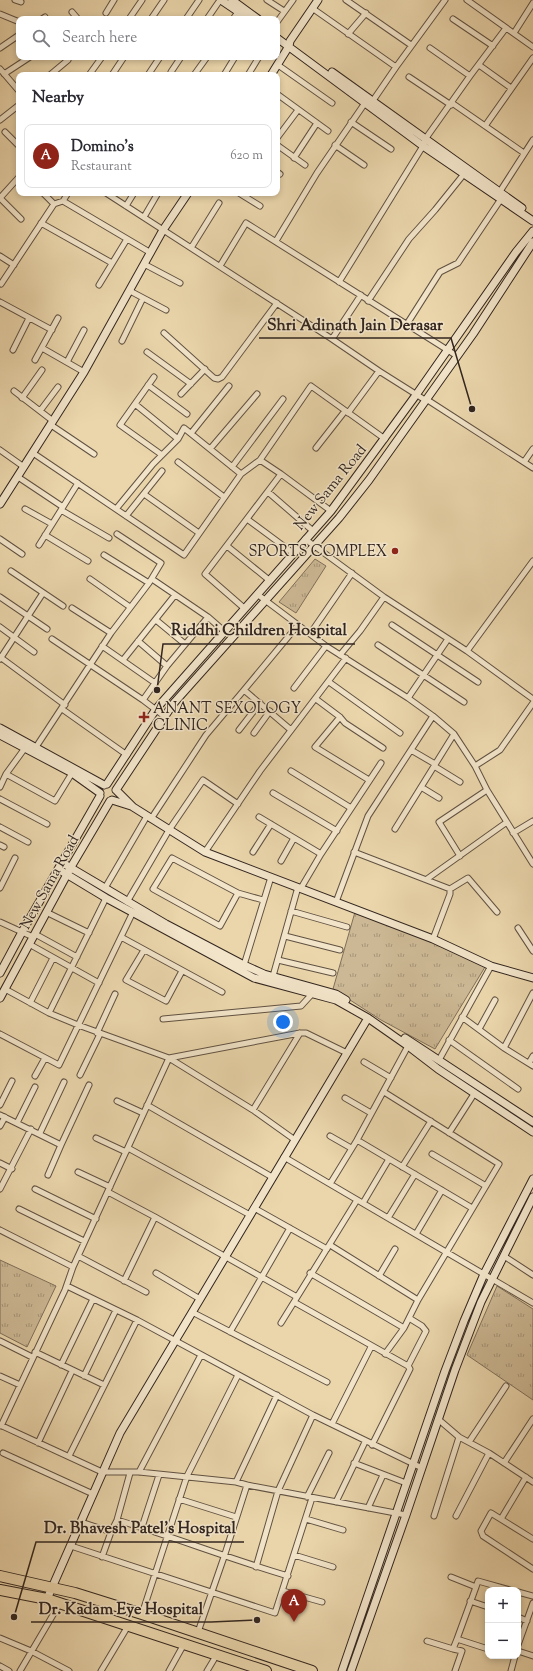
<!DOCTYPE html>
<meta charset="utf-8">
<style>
body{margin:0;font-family:"Sorts Mill Goudy",serif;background:#f7f7f7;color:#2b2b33}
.controls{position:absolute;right:12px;bottom:12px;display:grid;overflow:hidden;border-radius:8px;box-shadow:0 2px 6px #0003}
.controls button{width:36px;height:36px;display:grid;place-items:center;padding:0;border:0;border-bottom:1px solid #e1e1e2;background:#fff;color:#2b2b33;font:20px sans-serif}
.you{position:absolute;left:283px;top:1022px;width:14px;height:14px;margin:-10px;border:3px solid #fff;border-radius:50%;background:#1a73e8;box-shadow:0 0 0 6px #1a73e833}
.badge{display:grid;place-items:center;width:26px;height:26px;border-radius:50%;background:#8f2418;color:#fff;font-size:13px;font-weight:700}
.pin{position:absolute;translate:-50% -33px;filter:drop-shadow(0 1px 2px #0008)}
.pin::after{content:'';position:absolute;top:21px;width:14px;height:12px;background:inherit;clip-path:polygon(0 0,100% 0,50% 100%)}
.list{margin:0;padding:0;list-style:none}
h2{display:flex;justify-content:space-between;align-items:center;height:52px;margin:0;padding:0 16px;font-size:17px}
h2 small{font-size:13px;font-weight:400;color:#7c7c81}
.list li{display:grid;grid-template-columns:26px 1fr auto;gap:12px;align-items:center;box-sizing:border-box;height:64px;margin:0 8px 8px;padding:0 8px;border:1px solid #e1e1e2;border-radius:8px}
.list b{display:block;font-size:15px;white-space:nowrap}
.list p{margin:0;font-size:13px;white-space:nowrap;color:#7c7c81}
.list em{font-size:13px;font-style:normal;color:#7c7c81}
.icon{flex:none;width:22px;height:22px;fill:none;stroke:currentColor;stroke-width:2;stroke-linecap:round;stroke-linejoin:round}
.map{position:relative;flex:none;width:533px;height:1671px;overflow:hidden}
.search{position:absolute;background:#fff;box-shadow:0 2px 6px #0003;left:16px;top:16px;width:264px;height:44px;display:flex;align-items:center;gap:10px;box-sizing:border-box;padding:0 14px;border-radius:8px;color:#7c7c81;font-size:15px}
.panel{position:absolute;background:#fff;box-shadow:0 2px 6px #0003;left:16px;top:72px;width:264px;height:124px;border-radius:8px}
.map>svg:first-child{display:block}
</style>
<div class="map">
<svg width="533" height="1671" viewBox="0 0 533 1671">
<defs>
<pattern id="grass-tufts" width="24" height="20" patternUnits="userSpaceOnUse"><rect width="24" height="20" fill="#ccb894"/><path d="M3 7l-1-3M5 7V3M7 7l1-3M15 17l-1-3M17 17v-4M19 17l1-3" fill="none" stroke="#a69578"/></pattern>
</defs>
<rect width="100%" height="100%" fill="#ebd6ac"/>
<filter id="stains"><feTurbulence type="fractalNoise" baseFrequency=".005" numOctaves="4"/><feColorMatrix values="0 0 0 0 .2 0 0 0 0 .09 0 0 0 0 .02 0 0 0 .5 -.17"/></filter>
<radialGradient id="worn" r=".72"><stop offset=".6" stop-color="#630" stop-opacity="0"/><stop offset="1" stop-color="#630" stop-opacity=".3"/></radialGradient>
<path fill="url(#grass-tufts)" stroke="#7f6f5a" d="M 315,559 L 326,566 L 296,613 L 279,602 Z
M 355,912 L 420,937 L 485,967 L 435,1049 L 381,1020 L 333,989 Z
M 0,1260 L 56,1286 L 27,1347 L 0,1333 Z
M 497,1286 L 533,1309 L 533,1400 L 467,1355 Z"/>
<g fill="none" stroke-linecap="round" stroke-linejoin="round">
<g stroke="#605242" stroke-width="7">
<path id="street" d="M 15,0 L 21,2
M 267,0 L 284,11
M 346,0 L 411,45
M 467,0 L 533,47
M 312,8 L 396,67
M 72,12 L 78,19
M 106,13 L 114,0
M 0,14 L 17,21
M 42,19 L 45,17
M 129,19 L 142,0
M 151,19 L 164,0
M 186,19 L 199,0
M 207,19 L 220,0
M 233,19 L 238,12
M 453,19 L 493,46
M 277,22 L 293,0
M 514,33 L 533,3
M 348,34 L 366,13
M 0,48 L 19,35
M 430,48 L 470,76
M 278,65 L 332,103
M 479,65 L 511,88
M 0,69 L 19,91
M 171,72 L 181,57
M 4,74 L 30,57
M 50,75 L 68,60
M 89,75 L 102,57
M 112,75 L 124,57
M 148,75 L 160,57
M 194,75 L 207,57
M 224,75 L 235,57
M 248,75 L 259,57
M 409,77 L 451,105
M 277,94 L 328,131
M 372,102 L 396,67 L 445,0
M 452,103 L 524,153
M 0,120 L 19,105
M 351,122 L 391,149
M 485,126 L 533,58
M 5,132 L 19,146
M 277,138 L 298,110
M 277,145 L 305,165
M 335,145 L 364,165
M 294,158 L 317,123
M 277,172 L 280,174
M 43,193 L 54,204
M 106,193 L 332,339 L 379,371 L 425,400
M 239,193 L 260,206
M 499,193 L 533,140
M 0,198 L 21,219
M 0,198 L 19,177
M 63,201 L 151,253
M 126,206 L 134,193
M 144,217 L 158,193
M 41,223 L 112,263
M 276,241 L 317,173 L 367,100
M 191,248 L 219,203
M 0,256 L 14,265
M 144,264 L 180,283
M 220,266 L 246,223 L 457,356
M 339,282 L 423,146 L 426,138 L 470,76 L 506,28
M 1,284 L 54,204 L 63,201 L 68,193
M 99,285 L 127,239
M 130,291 L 166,310
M 368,301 L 409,239 L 435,210 L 464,174
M 0,302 L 52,330
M 407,324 L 440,272 L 458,263 L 501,199
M 164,333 L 214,378 L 218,379 L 222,377 L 277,303
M 332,339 L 361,295
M 122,341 L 143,298
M 42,348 L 84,372
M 13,350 L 29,318
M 147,352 L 191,384
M 35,360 L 58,318
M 67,362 L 84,330
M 154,377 L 120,425 L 162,455
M 148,385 L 187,414
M 14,391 L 53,421
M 181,394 L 205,369
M 22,398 L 42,370
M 426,399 L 533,468
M 135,404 L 178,439
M 40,411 L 58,387
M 348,413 L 379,371
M 51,425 L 94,454
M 192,432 L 229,386
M 316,448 L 345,411
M 210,449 L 257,394
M 0,450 L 24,467
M 33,453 L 184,555 L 241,474 L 260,460 L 281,474 L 331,511
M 260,460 L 311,386 L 385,439
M 178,462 L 224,497
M 524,462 L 533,449
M 232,467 L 283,399
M 18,477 L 63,507
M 268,492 L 313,531
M 144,494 L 199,533
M 25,509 L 52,524
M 116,509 L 153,464 L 178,439 L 184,428 L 241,474
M 61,510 L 109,538
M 126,516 L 162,471
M 247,519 L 293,553
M 45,535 L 88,561
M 0,539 L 22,554
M 305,539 L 384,597 L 467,651 L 533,699
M 39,545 L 78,483
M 227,546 L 269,580
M 104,555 L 149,583
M 11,571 L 63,606
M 90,579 L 130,607
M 152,579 L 208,617 L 224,631
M 257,594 L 326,646 L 408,698 L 433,716 L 454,734 L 475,766 L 487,790 L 533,864
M 0,597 L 47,629
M 72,608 L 111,633
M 244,608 L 205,574 L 281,474
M 156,620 L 185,644
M 392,625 L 478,682
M 0,627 L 34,652
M 310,634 L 352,573
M 52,639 L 143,700 L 164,716
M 138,641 L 167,666
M 378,645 L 464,702
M 102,646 L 155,683
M 467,651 L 533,561
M 340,655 L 360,631 L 384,597
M 0,657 L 65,705
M 0,659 L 43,593
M 123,660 L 175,595
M 329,682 L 400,733
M 294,688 L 326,646
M 244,690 L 298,625
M 408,698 L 448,639
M 316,699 L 340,717 L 345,723 L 383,748
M 143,700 L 167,666 L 208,617
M 62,709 L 127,755
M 340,717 L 315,747 L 369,780
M 239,730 L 260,703
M 254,733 L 270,711
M 36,747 L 111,633 L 149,583 L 161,563 L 117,534
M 411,750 L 435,764
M 434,766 L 460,782
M 475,766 L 500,750 L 533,703
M 291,771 L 351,808
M 6,774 L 55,801 L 72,773
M 0,787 L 6,774 L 25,748
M 421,787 L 439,798
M 273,793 L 337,831
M 0,799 L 47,824
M 259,817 L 321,854
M 151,819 L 206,735 L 244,690 L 291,730
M 0,827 L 28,842
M 395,829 L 454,734
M 513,833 L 533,821
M 0,845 L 4,847
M 205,852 L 260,771 L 346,658
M 253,852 L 271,824
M 354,852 L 450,889 L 450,894 L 433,939
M 460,856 L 439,822 L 487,790
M 281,861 L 294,838
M 427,879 L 507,822
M 0,888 L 15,858
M 105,888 L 147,816
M 301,888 L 321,854 L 381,763
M 450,889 L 468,878 L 497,912
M 238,893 L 220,926 L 153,889 L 172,858 L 238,893 L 263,900
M 127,902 L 169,830 L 203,780 L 238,804
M 336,902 L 368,816 L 433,716
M 291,911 L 347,927
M 46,912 L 89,933
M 0,922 L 33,937
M 518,928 L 533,951
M 35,934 L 77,957
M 285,936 L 340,950
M 121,937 L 222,992
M 29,944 L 99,983
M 144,950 L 126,980 L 166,1001 L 182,971
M 278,960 L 333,973
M 244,965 L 271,877
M 273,976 L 298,887
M 5,989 L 49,1013 L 78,1025 L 169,1058 L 253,1110 L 295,1140
M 30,1003 L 53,958
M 49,1013 L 106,898
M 462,1017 L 504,1048 L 533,1066
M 163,1019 L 301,1006 L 312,994
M 479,1029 L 495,1000
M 97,1033 L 115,994
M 0,1034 L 59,1065 L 133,912
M 449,1040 L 518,1089
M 504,1048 L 533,993
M 439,1060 L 491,966
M 364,1062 L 391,1078
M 529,1063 L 533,1056
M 80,1075 L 100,1034
M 35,1076 L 45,1058
M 384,1092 L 499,1164 L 418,1300 L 404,1328 L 385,1354
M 345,1098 L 371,1113
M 117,1101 L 143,1113
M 0,1105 L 12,1081
M 147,1105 L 272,1177
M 253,1110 L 300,1033
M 0,1115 L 61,1145 L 48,1175
M 17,1123 L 35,1087
M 0,1126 L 5,1117
M 40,1133 L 64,1082
M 449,1133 L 474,1094
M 330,1136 L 351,1148
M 96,1138 L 126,1152
M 357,1140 L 472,1208
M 61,1145 L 89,1085
M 128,1148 L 250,1215
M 432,1154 L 486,1186
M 284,1157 L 533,1303
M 0,1163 L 12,1169
M 402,1167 L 431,1121
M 78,1172 L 110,1187
M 330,1184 L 357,1140 L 408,1046
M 0,1189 L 31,1129
M 35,1189 L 96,1219
M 108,1192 L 155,1217 L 297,1297
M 363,1203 L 389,1159
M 254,1208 L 327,1249
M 19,1209 L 84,1241
M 388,1218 L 415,1174
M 0,1230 L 73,1267
M 416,1234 L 442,1190
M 330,1245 L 418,1300
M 78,1256 L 146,1292
M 504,1256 L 533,1275
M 156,1273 L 200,1299
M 310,1273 L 404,1328
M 379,1276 L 395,1249
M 124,1281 L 155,1217
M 67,1286 L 137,1320 L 313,1415 L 422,1468
M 294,1302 L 408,1366 L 410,1369 L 372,1445
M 192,1312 L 327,1382
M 281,1323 L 357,1200
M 230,1332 L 290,1228
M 0,1341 L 32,1357
M 35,1352 L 104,1385
M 61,1365 L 93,1299
M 408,1366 L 426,1331 L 422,1326 L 409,1318
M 0,1376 L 20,1385
M 84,1376 L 116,1310
M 438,1419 L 459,1437 L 489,1453 L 533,1482
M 332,1424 L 371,1347
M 0,1425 L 102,1472 L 139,1472 L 236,1482 L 247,1485 L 406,1515
M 1,1426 L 65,1290 L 73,1267 L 169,1058 L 300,1033 L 306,1033 L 347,1053
M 469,1442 L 506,1386
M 38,1443 L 72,1371
M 3,1453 L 93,1494
M 69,1456 L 137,1320
M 354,1463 L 406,1483
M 504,1463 L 533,1419
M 139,1472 L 201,1355
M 236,1482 L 277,1395
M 307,1497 L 329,1453
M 179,1499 L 236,1517
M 336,1502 L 365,1442
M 368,1508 L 383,1475
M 434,1516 L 459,1437
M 456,1516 L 489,1453
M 306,1519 L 343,1530
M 501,1519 L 526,1477
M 117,1520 C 174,1537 230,1559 288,1576
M 81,1522 L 111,1532
M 142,1527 L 159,1475
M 533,1539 L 491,1513 L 481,1531 L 483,1536 L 533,1569
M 71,1546 L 275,1613 L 312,1498
M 294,1555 L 333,1567
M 102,1557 L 111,1532 L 117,1520 L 130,1473
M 256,1567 L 278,1491 L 313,1415
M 451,1577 L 476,1587
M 283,1591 L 322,1602
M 518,1592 L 533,1596
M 470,1601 L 488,1607
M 142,1614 L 187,1476 L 238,1375
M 518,1617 L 527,1621
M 198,1632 L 224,1557 L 247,1485
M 0,1638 L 31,1651 L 69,1671
M 427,1641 L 453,1649
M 518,1645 L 533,1603
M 488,1649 L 457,1639 L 476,1587 L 478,1581 L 510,1590
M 518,1651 L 533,1656
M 0,1666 L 9,1671
M 20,1671 L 60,1603
M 101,1671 L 128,1626
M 169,1671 L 184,1644
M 207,1671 L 216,1656
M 455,1671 L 462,1651 L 453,1649 L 457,1639
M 511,1671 L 515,1656"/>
</g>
<g stroke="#32261f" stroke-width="9">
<path id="secondary" d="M 221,0 L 249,19
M 232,0 L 258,19
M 277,38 L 423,146 L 533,221
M 332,72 L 522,208
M 271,75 L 289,46 L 290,41 L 318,0
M 0,504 L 84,372 L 163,230 L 188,193
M 0,728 L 104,785
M 0,735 L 72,773 L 100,793
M 107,784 L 156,709 L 331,511 L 416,395 L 516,252 L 533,231
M 116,790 L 173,704 L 339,518 L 369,480 L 473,334 L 533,242
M 117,791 L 133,807 L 205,852 L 433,939 L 491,966 L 533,978
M 112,800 L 131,806
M 61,862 L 166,924 L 244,965 L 264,974 L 336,994 L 346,1000
M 58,869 L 106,898 L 254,978 L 336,1000 L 368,1018 L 408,1046 L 438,1069 L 533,1132
M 0,973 L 22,932 L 100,796
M 0,998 L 71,867 L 110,801
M 405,1038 L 533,1122
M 47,1599 L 120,1433 L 368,1018
M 342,1671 L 445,1371 L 464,1321 L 484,1274 L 533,1179
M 351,1671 L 406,1515 L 455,1370 L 481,1302 L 533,1197"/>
</g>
<g stroke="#32261f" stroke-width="12">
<path id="highway" d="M 0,1576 L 75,1593 L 142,1614 L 312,1671
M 0,1590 L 47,1599 L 266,1671"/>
</g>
<use href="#street" stroke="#f2e4c9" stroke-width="5"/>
<use href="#secondary" stroke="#f2e4c9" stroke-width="7"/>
<use href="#highway" stroke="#ebd6ac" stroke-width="10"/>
</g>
<g fill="#8f2418" stroke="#f2e4c9" stroke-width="1.5">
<circle cx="395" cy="551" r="4"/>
<path d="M142 711h4v4h4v4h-4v4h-4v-4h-4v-4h4z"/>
</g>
<g text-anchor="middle" stroke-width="3" stroke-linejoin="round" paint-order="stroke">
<g font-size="15" fill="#32261f" stroke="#f2e4c9">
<text transform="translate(330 487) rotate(-51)" y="5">New Sama Road</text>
<text transform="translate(49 882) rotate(-61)" y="5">New Sama Road</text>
</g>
<g font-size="15" fill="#32261f" stroke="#f2e4c9" text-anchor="end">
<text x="387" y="556">SPORTS COMPLEX</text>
<text x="153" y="713" text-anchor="start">ANANT SEXOLOGY<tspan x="153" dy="17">CLINIC</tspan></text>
</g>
</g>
<path fill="none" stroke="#32261f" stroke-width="1.5" d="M472 409L451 338H259M157 690L163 644H355M14 1617L36 1542H244M257 1620L211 1622H31"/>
<g fill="#32261f" stroke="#f2e4c9" stroke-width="1.5">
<circle cx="472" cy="409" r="4"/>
<circle cx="157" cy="690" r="4"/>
<circle cx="14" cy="1617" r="4"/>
<circle cx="257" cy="1620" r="4"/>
</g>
<g font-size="16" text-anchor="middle" font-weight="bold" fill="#32261f" stroke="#f2e4c9" stroke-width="3" stroke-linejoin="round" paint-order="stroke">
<text x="355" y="330">Shri Adinath Jain Derasar</text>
<text x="259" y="635">Riddhi Children Hospital</text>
<text x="140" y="1533">Dr. Bhavesh Patel's Hospital</text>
<text x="121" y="1614">Dr. Kadam Eye Hospital</text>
</g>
<rect width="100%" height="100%" filter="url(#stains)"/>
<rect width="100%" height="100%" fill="url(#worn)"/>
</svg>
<div class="controls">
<button>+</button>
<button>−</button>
</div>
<div class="you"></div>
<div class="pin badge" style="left:294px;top:1622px">A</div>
<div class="search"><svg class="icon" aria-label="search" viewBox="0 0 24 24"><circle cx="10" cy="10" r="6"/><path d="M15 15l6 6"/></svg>Search here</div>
<section class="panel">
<h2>Nearby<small></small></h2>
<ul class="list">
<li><span class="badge">A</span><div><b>Domino's</b><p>Restaurant</p></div><em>620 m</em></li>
</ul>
</section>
</div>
